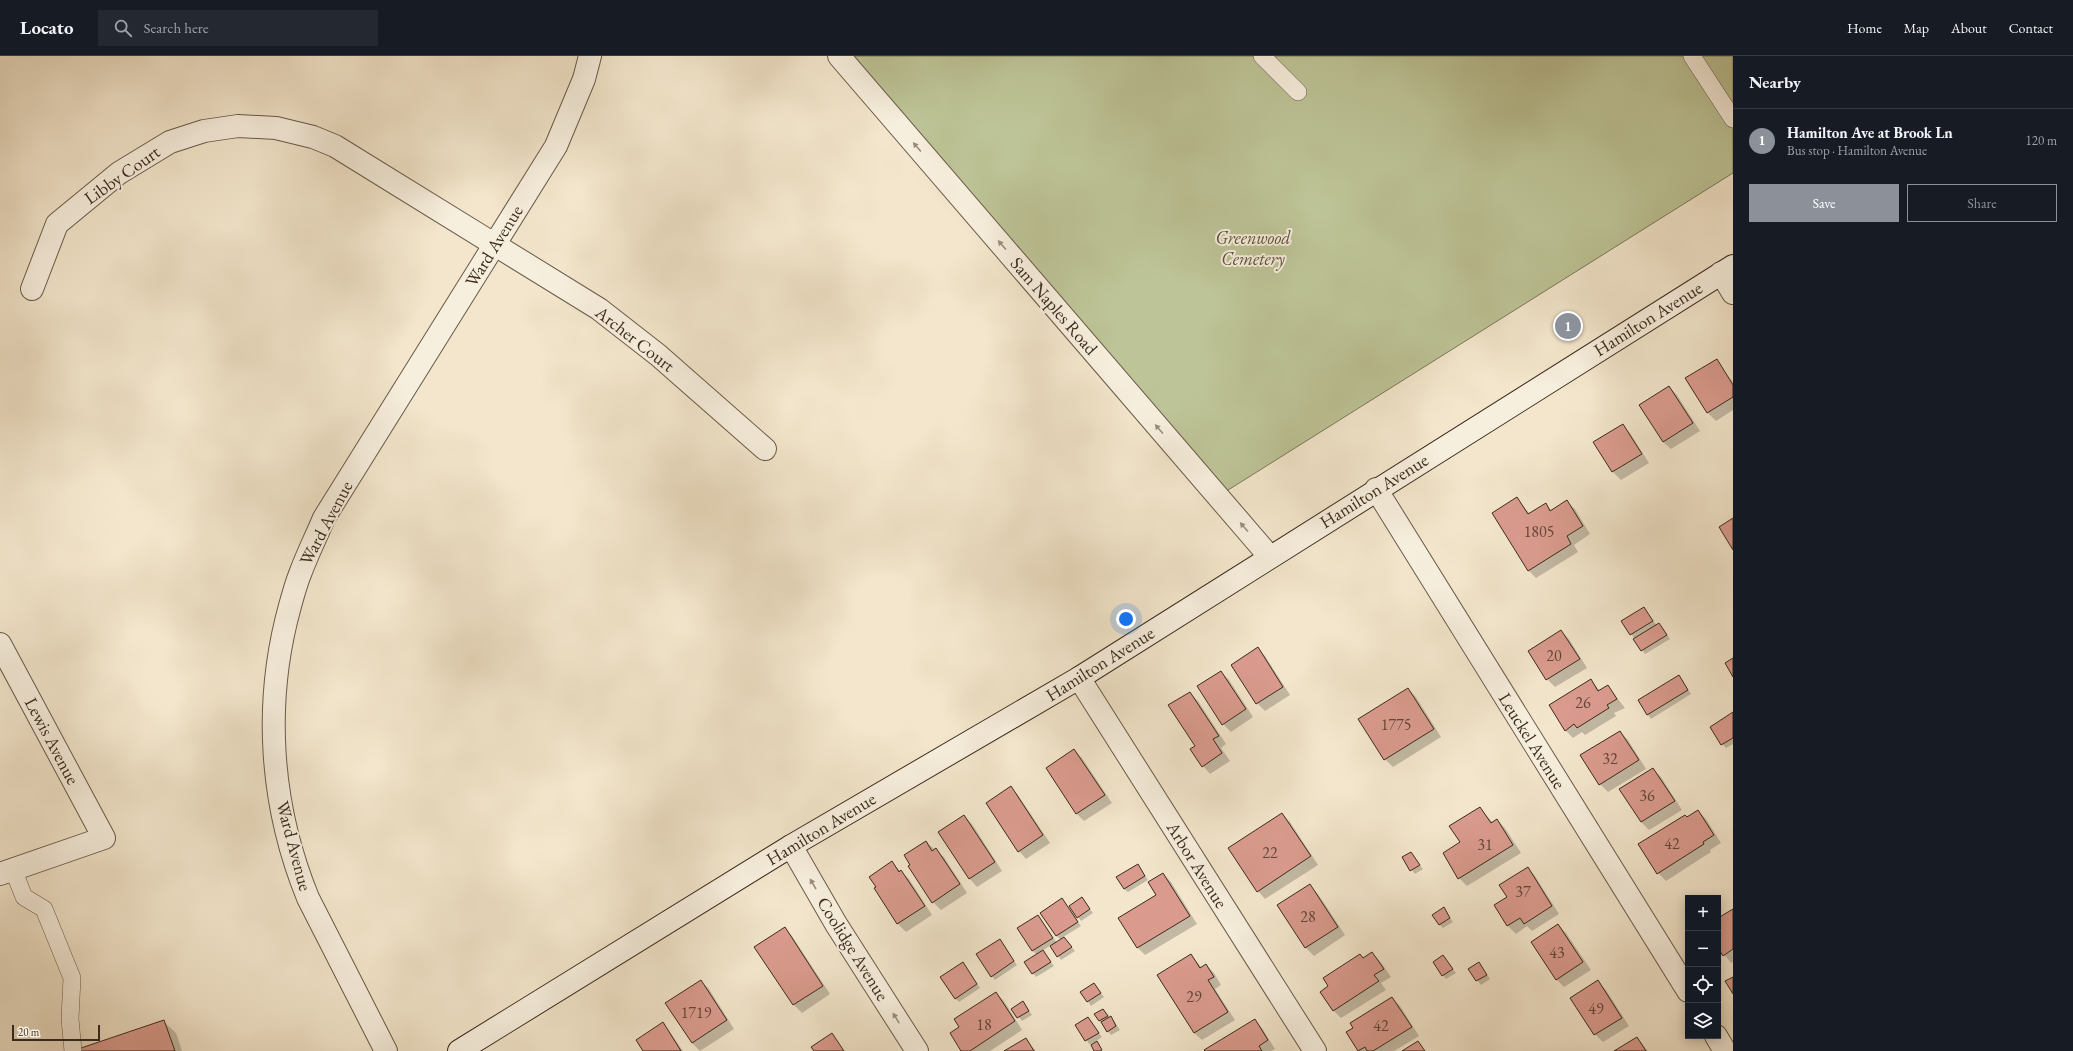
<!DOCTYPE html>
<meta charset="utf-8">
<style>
body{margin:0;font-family:"EB Garamond",serif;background:#242831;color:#f1f3f6}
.controls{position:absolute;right:12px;bottom:12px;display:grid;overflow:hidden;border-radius:0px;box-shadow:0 2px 10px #0003}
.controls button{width:36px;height:36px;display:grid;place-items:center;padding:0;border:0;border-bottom:1px solid #363941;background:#171b24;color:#f1f3f6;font:20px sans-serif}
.scale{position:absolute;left:12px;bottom:10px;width:88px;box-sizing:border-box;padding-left:4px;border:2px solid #3b2b1d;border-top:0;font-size:11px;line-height:14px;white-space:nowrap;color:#3b2b1d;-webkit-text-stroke:3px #f7efde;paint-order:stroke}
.you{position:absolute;left:1126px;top:563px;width:14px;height:14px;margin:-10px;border:3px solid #fff;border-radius:50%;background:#1a73e8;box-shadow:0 0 0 6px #1a73e833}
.badge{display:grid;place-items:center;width:26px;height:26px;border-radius:50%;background:#8c9099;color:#fff;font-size:13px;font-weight:700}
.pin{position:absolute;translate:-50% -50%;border:2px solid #fff;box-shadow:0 1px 4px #0006}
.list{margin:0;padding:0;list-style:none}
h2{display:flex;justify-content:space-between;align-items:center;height:52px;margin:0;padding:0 16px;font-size:17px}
h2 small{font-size:13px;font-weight:400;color:#9ea1a6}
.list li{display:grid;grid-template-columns:26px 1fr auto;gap:12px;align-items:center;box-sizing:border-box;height:64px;padding:0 16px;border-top:1px solid #363941}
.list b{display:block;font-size:15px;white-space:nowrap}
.list p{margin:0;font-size:13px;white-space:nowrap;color:#9ea1a6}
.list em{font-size:13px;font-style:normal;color:#9ea1a6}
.actions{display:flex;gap:8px;padding:12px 16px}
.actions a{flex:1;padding:9px 0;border:1px solid #8c9099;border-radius:0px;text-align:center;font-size:14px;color:#8c9099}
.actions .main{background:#8c9099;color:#fff}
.icon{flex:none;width:22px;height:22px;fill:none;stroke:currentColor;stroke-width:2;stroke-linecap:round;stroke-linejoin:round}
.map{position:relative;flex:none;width:1733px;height:995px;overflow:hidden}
header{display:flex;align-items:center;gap:24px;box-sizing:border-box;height:56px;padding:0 20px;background:#171b24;border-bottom:1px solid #363941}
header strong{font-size:19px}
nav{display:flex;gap:22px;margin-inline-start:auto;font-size:14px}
.search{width:280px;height:36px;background:#242831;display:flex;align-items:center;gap:10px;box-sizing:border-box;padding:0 14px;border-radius:0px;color:#9ea1a6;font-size:15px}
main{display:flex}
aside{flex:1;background:#171b24}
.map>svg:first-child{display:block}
</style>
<header>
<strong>Locato</strong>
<div class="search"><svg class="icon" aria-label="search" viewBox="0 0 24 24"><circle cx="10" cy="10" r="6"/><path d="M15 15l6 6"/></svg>Search here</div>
<nav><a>Home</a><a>Map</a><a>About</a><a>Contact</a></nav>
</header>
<main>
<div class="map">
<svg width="1733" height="995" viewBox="0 0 1733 995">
<rect width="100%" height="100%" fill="#f3e6cc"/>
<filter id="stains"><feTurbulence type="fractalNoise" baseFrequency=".005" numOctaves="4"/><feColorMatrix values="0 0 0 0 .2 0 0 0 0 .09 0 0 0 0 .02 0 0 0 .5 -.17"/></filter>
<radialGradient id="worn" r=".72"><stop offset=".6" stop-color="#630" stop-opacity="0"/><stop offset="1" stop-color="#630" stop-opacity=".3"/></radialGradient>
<path fill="#bdc497" stroke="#7c785a" d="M 829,0 L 1733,0 L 1733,117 L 1217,441 Z"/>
<path fill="#0003" d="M 1716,304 L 1733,326 L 1733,354 L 1716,365 L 1708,357 L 1686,323 Z
M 1669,331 L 1677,339 L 1700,375 L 1671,393 L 1663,386 Z
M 1622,369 L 1630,377 L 1649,407 L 1621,424 L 1613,416 L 1595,386 Z
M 1517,443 L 1530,458 L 1546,448 L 1552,455 L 1567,446 L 1575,453 L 1590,478 L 1574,489 L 1578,496 L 1536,522 L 1528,514 Z
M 1644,552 L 1657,570 L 1659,568 L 1663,572 L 1670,583 L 1645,598 L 1623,566 Z
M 1561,575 L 1569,583 L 1587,612 L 1555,631 L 1547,623 Z
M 1257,592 L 1265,600 L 1290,639 L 1265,655 L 1257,647 Z
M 1221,616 L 1229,624 L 1253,661 L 1231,676 L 1223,668 Z
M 1679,620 L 1691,638 L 1651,663 L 1639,645 Z
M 1591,624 L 1600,635 L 1608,630 L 1625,652 L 1614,657 L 1616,660 L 1585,679 L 1582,676 L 1573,682 L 1565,674 Z
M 1408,633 L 1416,641 L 1441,681 L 1393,711 L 1385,703 Z
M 1190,637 L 1198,645 L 1226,688 L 1221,692 L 1230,705 L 1210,718 L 1203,710 L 1196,690 Z
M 1733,657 L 1733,688 L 1726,692 L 1722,688 Z
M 1620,676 L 1628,684 L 1646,713 L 1608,736 L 1600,728 Z
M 1074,694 L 1082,702 L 1112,747 L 1084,765 L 1076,757 Z
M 1653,713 L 1661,721 L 1682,754 L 1649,774 L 1641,766 Z
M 1010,731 L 1018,739 L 1050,787 L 1026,803 L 1019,795 Z
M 1480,752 L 1493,767 L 1497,764 L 1505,772 L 1521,797 L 1467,830 L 1459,822 L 1444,797 L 1461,787 Z
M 1698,755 L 1706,763 L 1721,787 L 1710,794 L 1711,796 L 1666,825 L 1658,817 L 1687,762 Z
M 1282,758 L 1290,766 L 1318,809 L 1265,843 L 1258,835 Z
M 964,760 L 972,768 L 1002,815 L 977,831 L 970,823 L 939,776 Z
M 926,786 L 944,801 L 967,837 L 941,854 L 933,846 Z
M 1411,797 L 1423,813 L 1415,818 L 1403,802 Z
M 892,807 L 909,823 L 932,859 L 906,876 L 898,868 L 875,832 Z
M 1138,809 L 1148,824 L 1128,836 L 1124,833 Z
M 1527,812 L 1535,820 L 1559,858 L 1532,875 L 1527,870 L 1516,878 L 1508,870 L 1496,850 L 1508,842 Z
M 1163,818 L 1171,826 L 1197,868 L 1145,899 L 1137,891 Z
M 1310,830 L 1318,838 L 1345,879 L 1314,900 L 1306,892 L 1279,850 Z
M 1082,843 L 1093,857 L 1081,865 L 1078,861 Z
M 1062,844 L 1081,870 L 1063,881 L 1075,895 L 1061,904 L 1051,889 L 1042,895 L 1054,910 L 1036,921 L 1033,917 L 1037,899 L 1033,895 L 1038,860 L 1057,887 L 1061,884 L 1056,879 Z
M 1444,853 L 1453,866 L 1443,872 L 1439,868 Z
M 1733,854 L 1733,906 L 1731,907 L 1718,890 L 1718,863 Z
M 1558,869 L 1566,877 L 1591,914 L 1564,931 L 1556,923 Z
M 785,873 L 792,880 L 830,938 L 802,957 L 794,949 L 756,891 Z
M 1000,884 L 1017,909 L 995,924 L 992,920 Z
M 1372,897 L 1380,905 L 1391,921 L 1381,927 L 1386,934 L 1341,962 L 1334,955 L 1329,931 L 1360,899 L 1364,902 Z
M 1191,899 L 1202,912 L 1206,909 L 1214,917 L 1221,929 L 1215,933 L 1235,964 L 1202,984 L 1194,977 Z
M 1443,900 L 1456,917 L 1446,923 L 1443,919 Z
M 1479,907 L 1490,923 L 1481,929 L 1469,913 Z
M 966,911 L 980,932 L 959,946 L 955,942 Z
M 701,925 L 709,933 L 734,973 L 700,995 L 692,987 Z
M 1598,926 L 1606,934 L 1629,970 L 1603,986 L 1595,978 L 1572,942 Z
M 1094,928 L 1104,941 L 1091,950 L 1082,936 Z
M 996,937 L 1004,945 L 1022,974 L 990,995 L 962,995 L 960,972 Z
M 1392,942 L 1400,950 L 1419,980 L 1394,995 L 1359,995 L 1347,977 Z
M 1023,946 L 1032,959 L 1022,965 L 1012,953 Z
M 1103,954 L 1114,965 L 1120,974 L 1111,979 L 1099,964 Z
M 1088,962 L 1102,981 L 1090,989 L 1076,970 Z
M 1254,964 L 1262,972 L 1275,993 L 1271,995 L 1206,995 Z
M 164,966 L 176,977 L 182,995 L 83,995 Z
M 663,968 L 670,976 L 683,995 L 645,995 Z
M 1637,982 L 1648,995 L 1616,995 Z
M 1025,983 L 1036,995 L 1006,995 Z"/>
<path fill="#da9b8e" stroke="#3b2b1d" d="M 1717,303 L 1733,329 L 1733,341 L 1707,357 L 1685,322 Z
M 1669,330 L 1693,367 L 1663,386 L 1639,349 Z
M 1623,368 L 1642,398 L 1612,416 L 1593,386 Z
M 1517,441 L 1528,458 L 1546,447 L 1550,455 L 1567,444 L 1583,470 L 1567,480 L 1571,488 L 1528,515 L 1492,457 Z
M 1733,462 L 1733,494 L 1719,471 Z
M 1644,551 L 1653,565 L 1630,579 L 1621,565 Z
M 1659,567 L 1667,579 L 1641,595 L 1633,583 Z
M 1561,574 L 1580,603 L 1546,624 L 1528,595 Z
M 1258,591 L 1283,631 L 1256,648 L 1231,609 Z
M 1733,602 L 1733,621 L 1725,607 Z
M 1221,615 L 1246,653 L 1222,669 L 1197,630 Z
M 1679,619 L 1688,634 L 1647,659 L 1638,644 Z
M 1591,623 L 1598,635 L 1608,629 L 1617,643 L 1607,649 L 1609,652 L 1577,672 L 1574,668 L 1565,675 L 1549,649 Z
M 1408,632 L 1434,673 L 1384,704 L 1358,663 Z
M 1190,636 L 1219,680 L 1213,683 L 1222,697 L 1202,711 L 1190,693 L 1195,690 L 1168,649 Z
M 1733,656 L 1733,682 L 1721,689 L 1710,671 Z
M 1620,675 L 1639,704 L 1599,729 L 1580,699 Z
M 1074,693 L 1105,739 L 1076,758 L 1046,712 Z
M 1653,712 L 1675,745 L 1641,766 L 1619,733 Z
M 1011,730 L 1043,779 L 1018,796 L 986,747 Z
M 1480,751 L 1491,767 L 1497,763 L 1513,789 L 1458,823 L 1443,797 L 1460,786 L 1449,770 Z
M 1698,754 L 1714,779 L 1703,786 L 1704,788 L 1657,818 L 1638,788 L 1685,759 L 1687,761 Z
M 1282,757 L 1311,800 L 1257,836 L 1228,792 Z
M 964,759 L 995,806 L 969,823 L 938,776 Z
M 926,785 L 932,795 L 936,792 L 960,828 L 932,847 L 908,810 L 910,809 L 904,799 Z
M 1411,796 L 1420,809 L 1410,815 L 1402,801 Z
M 892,805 L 899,816 L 901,814 L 925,850 L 897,868 L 874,832 L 876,831 L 869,821 Z
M 1138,808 L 1145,820 L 1124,833 L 1116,821 Z
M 1528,811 L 1552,850 L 1524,868 L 1520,862 L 1507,870 L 1494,849 L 1507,841 L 1499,829 Z
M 1163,817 L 1190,860 L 1137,892 L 1118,862 L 1156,839 L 1148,826 Z
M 1310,828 L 1338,871 L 1305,892 L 1277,849 Z
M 1082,841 L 1090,853 L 1077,862 L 1069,850 Z
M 1062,842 L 1078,866 L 1056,880 L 1040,857 Z
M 1444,851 L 1450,862 L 1439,869 L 1432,859 Z
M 1733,853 L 1733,893 L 1723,900 L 1718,892 L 1718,862 Z
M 1038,859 L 1053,882 L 1032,895 L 1017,872 Z
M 1558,868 L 1583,906 L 1556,924 L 1531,886 Z
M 785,871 L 823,930 L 793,949 L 754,891 Z
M 1064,881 L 1072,891 L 1057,901 L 1050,890 Z
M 1000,883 L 1014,905 L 991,921 L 976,898 Z
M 1043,894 L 1051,906 L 1032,918 L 1024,906 Z
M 1372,896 L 1384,913 L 1374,919 L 1379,925 L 1333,955 L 1320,936 L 1328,930 L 1323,922 L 1360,898 L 1363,902 Z
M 1191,898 L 1200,912 L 1206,908 L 1214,921 L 1208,924 L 1228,956 L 1194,977 L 1157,919 Z
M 1443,899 L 1453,913 L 1442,920 L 1433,906 Z
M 963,906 L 977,928 L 955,943 L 940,921 Z
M 1479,906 L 1487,919 L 1476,925 L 1468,913 Z
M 1733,921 L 1733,938 L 1725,925 Z
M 701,924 L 727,964 L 692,987 L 665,947 Z
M 1598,924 L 1622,962 L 1594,979 L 1570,942 Z
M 1094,927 L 1101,937 L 1087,946 L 1080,936 Z
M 996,936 L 1015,965 L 970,995 L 961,995 L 950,977 L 959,971 L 954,963 Z
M 1392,941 L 1412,971 L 1373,995 L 1367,995 L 1365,991 L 1358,995 L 1346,976 L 1353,972 L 1350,967 Z
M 1023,945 L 1029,955 L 1017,962 L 1011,953 Z
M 1103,953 L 1108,960 L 1099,965 L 1094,958 Z
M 1111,960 L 1116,970 L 1107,976 L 1101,966 Z
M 1088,961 L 1099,977 L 1085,985 L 1075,969 Z
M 1255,963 L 1268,984 L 1259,990 L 1262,995 L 1205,995 L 1204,994 Z
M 164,964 L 175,995 L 82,995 L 81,992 Z
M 663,966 L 681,995 L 643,995 L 636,984 Z
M 832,977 L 844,995 L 814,995 L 811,991 Z
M 1637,981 L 1646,995 L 1614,995 Z
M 1026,982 L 1034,995 L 1004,995 Z
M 1097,985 L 1102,994 L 1100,995 L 1094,995 L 1091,989 Z
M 1418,985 L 1425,995 L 1402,995 Z"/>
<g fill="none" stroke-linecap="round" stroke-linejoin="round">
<g stroke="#695a49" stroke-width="18">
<path id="service" d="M 1262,0 L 1298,36
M 1692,0 L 1733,63
M 13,813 L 24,841 L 44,853 L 72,922 L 70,963 L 73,995"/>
</g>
<g stroke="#695a49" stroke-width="24">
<path id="minor" d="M 839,0 L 1270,501
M 1721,217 L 1733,237
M 32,233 L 57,168 L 119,117 L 170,86 L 204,75 L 238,70 L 276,72 L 313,81 L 335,90 L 599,253 L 658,299 L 765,393
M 1376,433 L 1688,935
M 0,588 L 104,782 L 0,818
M 1079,622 L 1315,995
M 791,790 L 836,868 L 917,995
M 1716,980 L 1725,995"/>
</g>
<g stroke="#695a49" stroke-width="24">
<path id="tertiary" d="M 386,995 L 308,842 C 270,749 263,647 290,550 C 293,539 296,528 300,518 C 307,499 316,481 324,462 L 556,90 L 584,23 L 590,0"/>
</g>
<g stroke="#3b2b1d" stroke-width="24">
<path id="secondary" d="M 459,995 L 791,790 L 1079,622 L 1733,210"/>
</g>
<use href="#service" stroke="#f7efde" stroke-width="17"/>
<use href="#minor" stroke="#f7efde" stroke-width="22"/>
<use href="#tertiary" stroke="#f7efde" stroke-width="22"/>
<use href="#secondary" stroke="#f7efde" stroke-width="22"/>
</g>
<defs><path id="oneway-solid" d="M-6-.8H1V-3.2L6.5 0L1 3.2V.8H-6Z"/></defs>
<g fill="#998d7e">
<use href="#oneway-solid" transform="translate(917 91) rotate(-131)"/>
<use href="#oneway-solid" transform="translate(1002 189) rotate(-131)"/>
<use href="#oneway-solid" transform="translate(1159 373) rotate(-131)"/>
<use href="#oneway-solid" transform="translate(1244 471) rotate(-131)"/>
<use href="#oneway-solid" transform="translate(813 828) rotate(-120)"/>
<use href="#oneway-solid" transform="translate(896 962) rotate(-122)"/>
</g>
<g text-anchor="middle" stroke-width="4" stroke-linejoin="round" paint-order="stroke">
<g font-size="16" fill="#634739">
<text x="1539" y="481">1805</text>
<text x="1554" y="605">20</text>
<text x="1583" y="652">26</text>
<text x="1396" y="674">1775</text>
<text x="1610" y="708">32</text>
<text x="1647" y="745">36</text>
<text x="1672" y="793">42</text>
<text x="1485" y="794">31</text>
<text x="1270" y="802">22</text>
<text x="1523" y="841">37</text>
<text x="1308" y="866">28</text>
<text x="1557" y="902">43</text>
<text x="1194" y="946">29</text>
<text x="1596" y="958">49</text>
<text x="696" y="962">1719</text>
<text x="984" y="974">18</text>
<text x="1381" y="975">42</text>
</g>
<g font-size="18" fill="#3b2b1d" stroke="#f7efde">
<text transform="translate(122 119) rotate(-35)" y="6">Libby Court</text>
<text transform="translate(494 190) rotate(-58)" y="6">Ward Avenue</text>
<text transform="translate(1054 250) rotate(49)" y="6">Sam Naples Road</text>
<text transform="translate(1648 263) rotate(-32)" y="6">Hamilton Avenue</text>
<text transform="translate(635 283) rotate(38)" y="6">Archer Court</text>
<text transform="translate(1374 435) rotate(-32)" y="6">Hamilton Avenue</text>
<text transform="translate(326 467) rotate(-62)" y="6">Ward Avenue</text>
<text transform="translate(1100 608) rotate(-32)" y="6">Hamilton Avenue</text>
<text transform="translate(52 685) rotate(62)" y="6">Lewis Avenue</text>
<text transform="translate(1532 685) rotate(58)" y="6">Leuckel Avenue</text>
<text transform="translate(821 773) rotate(-31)" y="6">Hamilton Avenue</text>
<text transform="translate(294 790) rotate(75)" y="6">Ward Avenue</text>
<text transform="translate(1197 809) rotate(58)" y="6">Arbor Avenue</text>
<text transform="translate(853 893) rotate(58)" y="6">Coolidge Avenue</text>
</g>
<g font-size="18" font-style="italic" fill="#5c513c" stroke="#f7efde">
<text x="1253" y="188">Greenwood<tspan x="1253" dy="21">Cemetery</tspan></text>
</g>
</g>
<rect width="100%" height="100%" filter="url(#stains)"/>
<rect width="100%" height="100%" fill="url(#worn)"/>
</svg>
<div class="controls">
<button>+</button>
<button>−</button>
<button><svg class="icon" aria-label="locate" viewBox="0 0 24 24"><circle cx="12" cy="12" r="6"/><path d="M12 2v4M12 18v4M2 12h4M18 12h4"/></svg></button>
<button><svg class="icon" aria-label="layers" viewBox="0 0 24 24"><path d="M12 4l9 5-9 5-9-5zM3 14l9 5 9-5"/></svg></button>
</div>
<div class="scale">20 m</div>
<div class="you"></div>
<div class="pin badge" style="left:1568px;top:270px">1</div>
</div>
<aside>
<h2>Nearby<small></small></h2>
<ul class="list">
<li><span class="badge">1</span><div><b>Hamilton Ave at Brook Ln</b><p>Bus stop · Hamilton Avenue</p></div><em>120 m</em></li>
</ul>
<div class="actions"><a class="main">Save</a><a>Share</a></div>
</aside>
</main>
